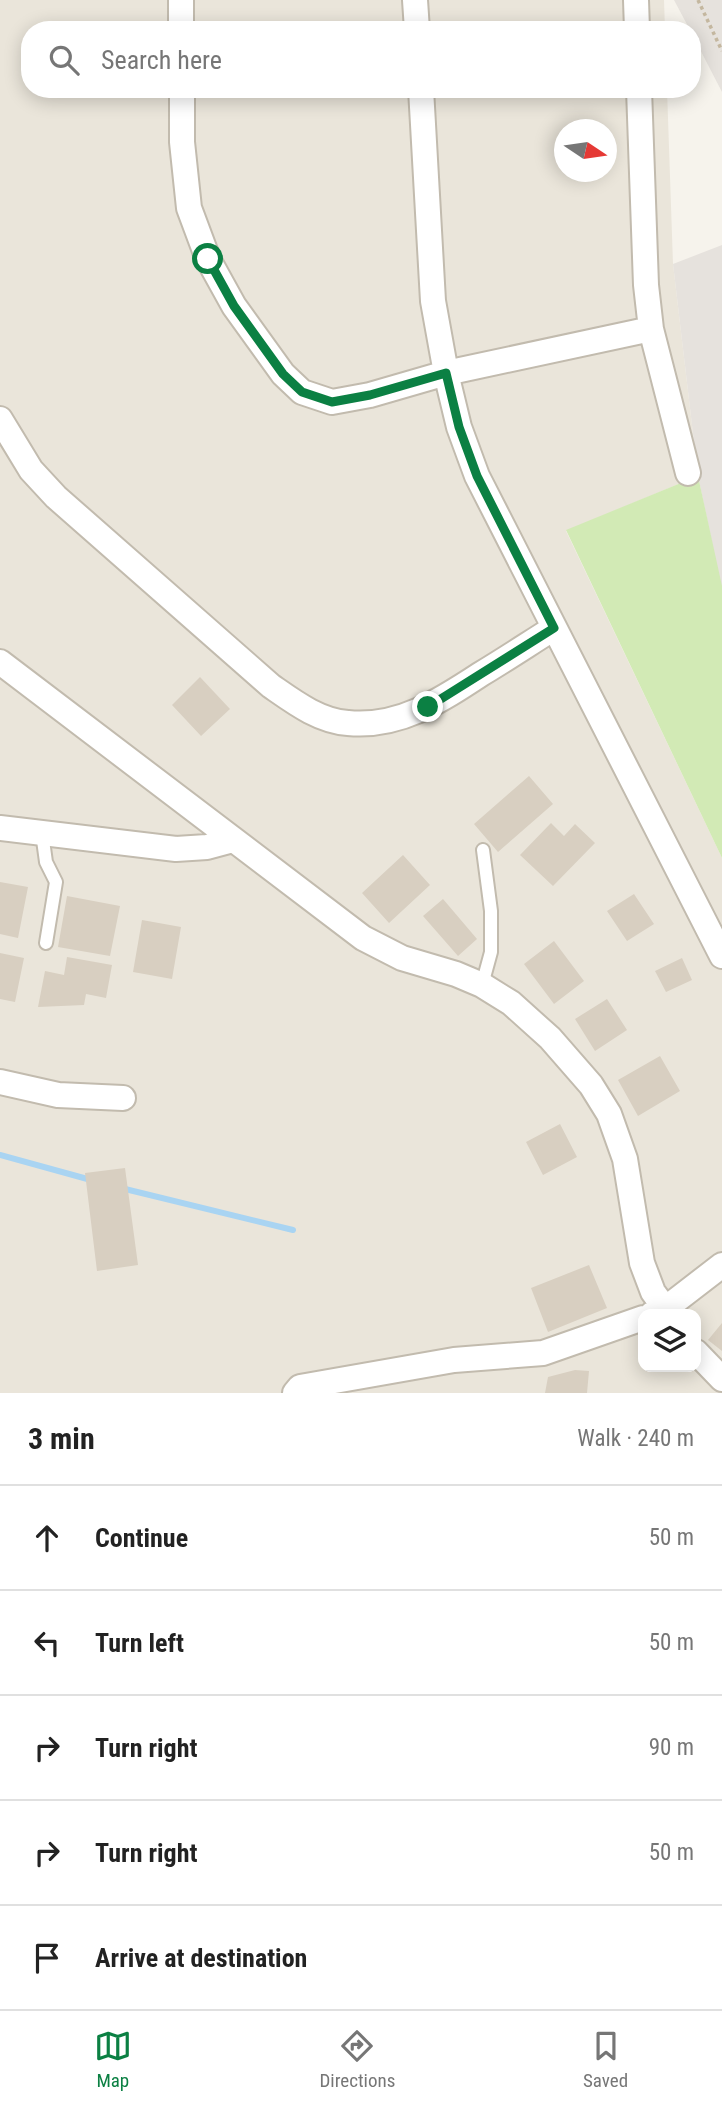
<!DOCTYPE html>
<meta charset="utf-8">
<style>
body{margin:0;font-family:"Roboto Condensed",sans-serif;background:#f6f6f6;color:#222}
.controls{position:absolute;right:21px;bottom:21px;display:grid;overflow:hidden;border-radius:14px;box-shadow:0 4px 18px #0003}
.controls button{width:63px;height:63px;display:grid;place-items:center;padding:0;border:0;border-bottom:2px solid #e0e0e0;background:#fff;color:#222;font:35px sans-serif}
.compass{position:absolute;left:554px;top:119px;width:63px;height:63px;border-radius:50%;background:#fff;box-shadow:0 4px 18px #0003;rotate:103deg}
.stop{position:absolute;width:21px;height:21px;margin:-16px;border:5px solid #0b8043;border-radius:50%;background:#fff}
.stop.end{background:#0b8043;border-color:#fff;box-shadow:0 2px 7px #0008}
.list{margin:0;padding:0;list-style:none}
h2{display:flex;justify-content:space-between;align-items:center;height:91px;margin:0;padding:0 28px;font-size:30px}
h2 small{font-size:23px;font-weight:400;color:#767676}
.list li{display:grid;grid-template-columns:46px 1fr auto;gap:21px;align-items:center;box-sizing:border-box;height:105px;padding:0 28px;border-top:2px solid #e0e0e0}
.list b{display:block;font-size:26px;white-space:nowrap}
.list em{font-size:23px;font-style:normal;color:#767676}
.icon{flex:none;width:38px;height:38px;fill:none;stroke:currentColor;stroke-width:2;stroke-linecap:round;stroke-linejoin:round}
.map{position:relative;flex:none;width:722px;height:1393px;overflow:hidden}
.search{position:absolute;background:#fff;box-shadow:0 4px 18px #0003;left:21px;right:21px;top:21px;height:77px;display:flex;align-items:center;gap:18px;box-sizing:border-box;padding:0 24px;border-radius:28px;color:#767676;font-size:26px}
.sheet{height:616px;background:#fff}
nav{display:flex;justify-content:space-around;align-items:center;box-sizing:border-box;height:98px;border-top:2px solid #e0e0e0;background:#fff;font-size:19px;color:#767676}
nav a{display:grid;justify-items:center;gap:4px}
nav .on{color:#0b8043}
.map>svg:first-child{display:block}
</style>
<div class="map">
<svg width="722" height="1393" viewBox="0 0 722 1393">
<rect width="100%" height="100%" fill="#f6f3ec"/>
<path fill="#eae5da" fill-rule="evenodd" d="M 0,0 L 664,0 L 665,30 L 30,30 L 30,89 L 667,89 L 673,264 L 698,476 L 566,531 L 722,858 L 722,1393 L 0,1393 ZM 564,130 L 606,130 L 606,172 L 564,172 ZM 643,1314 L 696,1314 L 696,1367 L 643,1367 Z"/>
<path fill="#e6e2dd" d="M 674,0 L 722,0 L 722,92 L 692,34 L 692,30 L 690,30 Z
M 722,245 L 722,586 L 721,586 L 698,476 L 673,264 Z"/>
<path fill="#d2eab5" d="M 698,476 L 722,586 L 722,858 L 566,530 Z"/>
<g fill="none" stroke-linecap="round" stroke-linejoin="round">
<path stroke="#a9d4f2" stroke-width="6" d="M 0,1155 L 91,1180
M 121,1188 L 293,1230"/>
</g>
<path fill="#d8cfc1" d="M 200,677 L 230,709 L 201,736 L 172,705 Z
M 529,776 L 553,804 L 498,852 L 474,824 Z
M 551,823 L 564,836 L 575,824 L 595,843 L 553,886 L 520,855 Z
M 403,855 L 430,885 L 389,923 L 362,893 Z
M 0,882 L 28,887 L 18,938 L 0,934 Z
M 634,894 L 654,924 L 627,941 L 607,911 Z
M 67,896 L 120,906 L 110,956 L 58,947 Z
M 443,899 L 477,939 L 458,956 L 423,916 Z
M 142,920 L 181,927 L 172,979 L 133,972 Z
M 554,941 L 584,981 L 554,1004 L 524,964 Z
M 0,953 L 24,958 L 15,1002 L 0,999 Z
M 67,957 L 112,965 L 106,998 L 86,994 L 84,1005 L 38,1007 L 45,971 L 64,975 Z
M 682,958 L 692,980 L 666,992 L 655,971 Z
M 607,999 L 627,1030 L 595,1051 L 575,1019 Z
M 660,1056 L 680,1091 L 638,1116 L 618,1080 Z
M 560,1124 L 577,1157 L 543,1175 L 526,1142 Z
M 125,1168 L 138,1265 L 97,1271 L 85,1173 Z
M 589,1265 L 607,1308 L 548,1332 L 531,1288 Z
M 722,1323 L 722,1351 L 708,1340 Z
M 575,1370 L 589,1371 L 587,1393 L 545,1393 L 548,1377 Z"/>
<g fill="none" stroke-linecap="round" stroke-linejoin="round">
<g stroke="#c2bbae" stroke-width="16">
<path id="lane" d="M 42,833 L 46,862 L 56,882 L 46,943
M 482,985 L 491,952 L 491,911 L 483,850"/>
</g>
<g stroke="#c2bbae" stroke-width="28">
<path id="street" d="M 181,0 L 181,30
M 415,0 L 417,30
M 636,0 L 637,30
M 182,89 L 182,142 L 189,208 L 208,259 L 234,306 L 283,374 L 302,392 L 332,402 L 370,395 L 446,373 L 459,427 L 477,476 L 722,956
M 421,89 L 433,301 L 446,373 L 651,329
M 639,89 L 646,285 L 651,329 L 688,473
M 0,419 L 31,470 L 56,497 L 271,686 C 294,702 319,721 348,723 C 399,728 440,701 481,674 C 506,659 530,643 554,628
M 0,662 L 363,938 L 402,958 L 456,974 L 482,985 L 511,1003 L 550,1038 L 591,1085 L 609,1114 L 625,1159 L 642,1263 L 653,1292 L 669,1314
M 0,828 L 176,849 L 207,847 L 233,840
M 0,1082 L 58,1095 L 123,1098
M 652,1314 L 665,1309 L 722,1265
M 696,1352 L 722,1379
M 295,1393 L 300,1387 L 454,1360 L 543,1353 L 643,1318"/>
</g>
<path stroke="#c4b79f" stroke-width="3.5" stroke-dasharray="3.5 3.5" stroke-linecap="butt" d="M 698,0 L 722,51"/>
<use href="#lane" stroke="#fff" stroke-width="12"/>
<use href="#street" stroke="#fff" stroke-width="24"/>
</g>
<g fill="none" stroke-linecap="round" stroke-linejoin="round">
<path stroke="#0b8043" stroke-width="9" d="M 208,259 L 234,306 L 283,374 L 302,392 L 332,402 L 370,395 L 446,373 L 459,427 L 477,476 L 554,628 L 428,707"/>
</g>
</svg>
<div class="controls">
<button><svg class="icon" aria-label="layers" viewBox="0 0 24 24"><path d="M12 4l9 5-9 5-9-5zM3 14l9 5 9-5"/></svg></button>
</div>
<svg class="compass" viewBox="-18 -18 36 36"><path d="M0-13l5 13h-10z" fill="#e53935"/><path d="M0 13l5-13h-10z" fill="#767676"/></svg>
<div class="stop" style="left:208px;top:259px"></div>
<div class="stop end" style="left:428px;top:707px"></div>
<div class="search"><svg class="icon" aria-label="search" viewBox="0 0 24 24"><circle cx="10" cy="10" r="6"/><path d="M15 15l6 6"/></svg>Search here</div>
</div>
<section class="sheet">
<h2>3 min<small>Walk · 240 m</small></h2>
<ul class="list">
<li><svg class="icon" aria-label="ahead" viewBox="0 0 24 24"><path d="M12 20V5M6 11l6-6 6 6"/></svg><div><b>Continue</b></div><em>50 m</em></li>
<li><svg class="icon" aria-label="left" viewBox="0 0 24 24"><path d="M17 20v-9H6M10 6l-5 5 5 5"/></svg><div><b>Turn left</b></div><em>50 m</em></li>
<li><svg class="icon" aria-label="right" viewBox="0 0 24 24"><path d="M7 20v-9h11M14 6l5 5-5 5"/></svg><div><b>Turn right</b></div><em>90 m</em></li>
<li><svg class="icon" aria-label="right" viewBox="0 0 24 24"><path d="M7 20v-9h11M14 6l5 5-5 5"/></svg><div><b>Turn right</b></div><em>50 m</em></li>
<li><svg class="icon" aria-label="arrive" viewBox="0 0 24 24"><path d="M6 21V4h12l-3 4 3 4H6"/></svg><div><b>Arrive at destination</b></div></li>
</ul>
</section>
<nav>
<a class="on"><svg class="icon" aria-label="map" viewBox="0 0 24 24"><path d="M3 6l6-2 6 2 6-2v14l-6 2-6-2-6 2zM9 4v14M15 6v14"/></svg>Map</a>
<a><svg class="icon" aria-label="directions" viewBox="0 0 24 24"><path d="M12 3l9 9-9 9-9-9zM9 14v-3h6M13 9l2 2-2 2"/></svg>Directions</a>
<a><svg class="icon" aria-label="saved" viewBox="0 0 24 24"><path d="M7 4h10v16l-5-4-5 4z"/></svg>Saved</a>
</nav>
